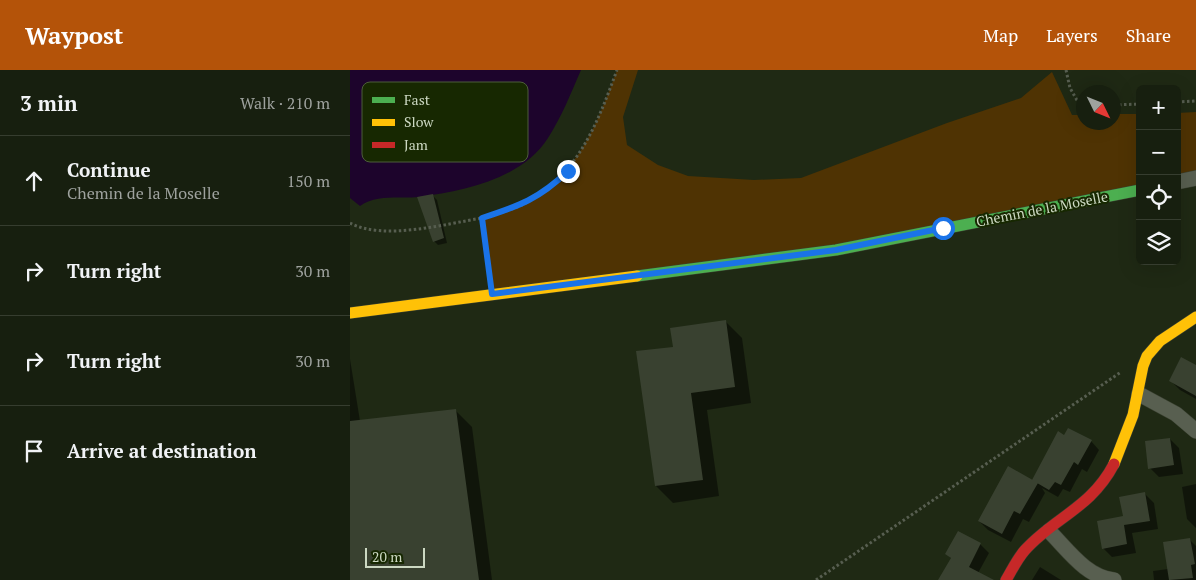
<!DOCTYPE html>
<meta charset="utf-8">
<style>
body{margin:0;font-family:"PT Serif",serif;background:#202718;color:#f1f3f6}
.controls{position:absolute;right:15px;top:15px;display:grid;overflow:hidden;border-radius:8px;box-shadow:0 5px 20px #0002}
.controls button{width:45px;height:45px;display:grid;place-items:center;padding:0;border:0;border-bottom:1px solid #363d2f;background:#171f0f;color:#f1f3f6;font:25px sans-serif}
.compass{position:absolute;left:726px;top:15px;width:45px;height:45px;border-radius:50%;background:#171f0f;box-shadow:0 5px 20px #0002;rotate:133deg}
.scale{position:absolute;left:15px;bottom:12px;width:60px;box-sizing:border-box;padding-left:5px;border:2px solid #ccd8c2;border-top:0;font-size:14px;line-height:18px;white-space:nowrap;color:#ccd8c2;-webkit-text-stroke:4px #172801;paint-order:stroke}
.stop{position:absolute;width:15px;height:15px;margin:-11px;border:4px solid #1a73e8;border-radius:50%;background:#fff}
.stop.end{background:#1a73e8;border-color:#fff;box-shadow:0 1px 5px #0008}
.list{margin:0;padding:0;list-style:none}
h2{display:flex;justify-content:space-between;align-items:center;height:65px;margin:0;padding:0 20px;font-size:21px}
h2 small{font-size:16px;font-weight:400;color:#9ea29e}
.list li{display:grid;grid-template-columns:32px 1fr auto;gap:15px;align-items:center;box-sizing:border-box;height:90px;padding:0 20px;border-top:1px solid #363d2f}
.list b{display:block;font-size:19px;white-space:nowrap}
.list p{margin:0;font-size:16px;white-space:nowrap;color:#9ea29e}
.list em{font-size:16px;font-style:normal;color:#9ea29e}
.icon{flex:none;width:28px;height:28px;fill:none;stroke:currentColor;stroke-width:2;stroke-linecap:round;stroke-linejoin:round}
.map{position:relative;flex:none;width:846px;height:510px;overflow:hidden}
header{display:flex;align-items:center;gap:30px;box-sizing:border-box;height:70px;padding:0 25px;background:#b45309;color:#fff}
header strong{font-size:24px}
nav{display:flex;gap:28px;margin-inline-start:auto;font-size:18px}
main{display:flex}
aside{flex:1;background:#171f0f}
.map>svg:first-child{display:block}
</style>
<header>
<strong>Waypost</strong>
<nav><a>Map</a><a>Layers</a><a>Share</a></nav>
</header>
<main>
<aside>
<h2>3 min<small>Walk · 210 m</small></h2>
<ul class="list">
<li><svg class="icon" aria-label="ahead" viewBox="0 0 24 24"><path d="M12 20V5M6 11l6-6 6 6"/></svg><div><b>Continue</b><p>Chemin de la Moselle</p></div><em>150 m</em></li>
<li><svg class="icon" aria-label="right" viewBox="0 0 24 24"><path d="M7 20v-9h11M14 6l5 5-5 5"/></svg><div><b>Turn right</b></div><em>30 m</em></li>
<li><svg class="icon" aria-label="right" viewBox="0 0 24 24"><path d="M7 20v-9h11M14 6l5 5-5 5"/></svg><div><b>Turn right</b></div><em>30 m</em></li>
<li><svg class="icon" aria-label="arrive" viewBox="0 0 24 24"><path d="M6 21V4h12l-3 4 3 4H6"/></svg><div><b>Arrive at destination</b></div></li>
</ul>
</aside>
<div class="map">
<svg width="846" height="510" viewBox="0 0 846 510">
<rect width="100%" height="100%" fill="#1f2914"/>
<path fill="#4f3303" d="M 267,0 L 288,0 L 273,47 L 277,75 L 308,95 L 338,106 L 404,110 L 451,108 L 597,53 L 671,28 L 702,2 L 722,45 L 733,45 L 734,52 L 764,52 L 764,44 L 790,44 L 790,120 L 486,180 L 142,224 L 132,148 C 146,144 163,140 176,133 C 229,103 247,54 267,0 Z
M 846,42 L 846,108 L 827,112 L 827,43 Z"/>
<path fill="#1d042c" d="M 0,0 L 231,0 C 221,23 212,46 198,68 C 172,109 114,121 69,127 C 49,129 27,124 10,136 L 0,128 Z"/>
<path fill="#0007" d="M 83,126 L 87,130 L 97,173 L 88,175 L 84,171 Z
M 376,252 L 392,268 L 401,333 L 357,340 L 369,426 L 323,433 L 306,416 L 324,278 Z
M 0,289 L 10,351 L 105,340 L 122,357 L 142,510 L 0,510 Z
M 846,296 L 846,329 L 830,320 L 821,311 Z
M 715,366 L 741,371 L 749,380 L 737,402 L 732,399 L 720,422 L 713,419 L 708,427 L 692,418 L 695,423 L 679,452 L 673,449 L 661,472 L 638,460 L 629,451 L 659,398 L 687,415 L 684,410 Z
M 820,369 L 829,378 L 833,404 L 809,407 L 800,398 Z
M 846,414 L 846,458 L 837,449 L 832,417 Z
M 795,424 L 804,433 L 808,459 L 782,463 L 786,483 L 762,487 L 753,478 L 774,447 Z
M 839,469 L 846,476 L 846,510 L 804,510 L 803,501 L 818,499 Z
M 630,474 L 639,483 L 627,505 L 631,510 L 590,510 L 602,489 L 597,484 Z
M 690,497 L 711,510 L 682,510 Z"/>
<path fill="#394130" d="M 83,124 L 94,168 L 83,172 L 67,127 Z
M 376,250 L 385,317 L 341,323 L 353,410 L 305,416 L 286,281 L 323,277 L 320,258 Z
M 831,287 L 846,295 L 846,326 L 819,311 Z
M 106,339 L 129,510 L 0,510 L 0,351 Z
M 718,358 L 742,370 L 728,395 L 724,392 L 711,415 L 705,412 L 699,420 L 682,410 L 708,361 L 714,365 Z
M 820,368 L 824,395 L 798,399 L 795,371 Z
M 658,396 L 688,413 L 670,444 L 664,441 L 652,464 L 628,451 Z
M 795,422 L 800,451 L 774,455 L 777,474 L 752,479 L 747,451 L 773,446 L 769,427 Z
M 608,461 L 631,473 L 619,497 L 644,510 L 588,510 L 601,488 L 595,484 Z
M 840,468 L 845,494 L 841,495 L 843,508 L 819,510 L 813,472 Z"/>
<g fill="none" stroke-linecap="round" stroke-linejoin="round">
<g stroke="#3a4131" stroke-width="16">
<path id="street" d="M 827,112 L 846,108
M 789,324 L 826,344 L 846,361
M 699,461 C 718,480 736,507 764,510"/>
</g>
<g stroke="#3a4131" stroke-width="12">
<path id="fast" d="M 287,206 L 486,180 L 790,120"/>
</g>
<g stroke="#3a4131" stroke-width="12">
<path id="slow" d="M 0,243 L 287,206
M 764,394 L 783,345 L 793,296 L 797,286 L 810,271 L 846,247"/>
</g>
<g stroke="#3a4131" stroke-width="12">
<path id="jam" d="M 656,510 C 662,500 667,489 675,480 C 705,447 741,438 764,394"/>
</g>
<path stroke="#575e50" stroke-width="3" stroke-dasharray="2.5 2.5" stroke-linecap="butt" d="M 716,0 L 720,18 L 728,32 L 734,33
M 827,32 L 846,31
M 764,35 L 790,34
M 132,148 C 146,144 163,140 176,133 C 229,103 247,54 267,0
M 0,153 C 33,171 95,154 132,148 L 140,205
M 466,510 L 771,302"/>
<use href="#street" stroke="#585f50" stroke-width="15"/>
<use href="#fast" stroke="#4caf50" stroke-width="11"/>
<use href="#slow" stroke="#ffc107" stroke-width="11"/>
<use href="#jam" stroke="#c62828" stroke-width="11"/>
</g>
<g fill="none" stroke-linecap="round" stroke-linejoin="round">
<path stroke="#1a73e8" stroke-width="6" d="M 218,101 C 189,129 169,136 132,148 L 142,224 L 486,180 L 593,158"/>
</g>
<g text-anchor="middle" stroke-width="4" stroke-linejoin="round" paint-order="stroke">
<g font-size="14" fill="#ccd8c2" stroke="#172801">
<text transform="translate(692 139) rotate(-11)" y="5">Chemin de la Moselle</text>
</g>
</g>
<rect x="12" y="12" width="166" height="80" rx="8" fill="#172801" stroke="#4d5d3b" stroke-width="1"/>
<rect x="22" y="27" width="23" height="6" fill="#4caf50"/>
<rect x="22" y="49" width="23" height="7" fill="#ffc107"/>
<rect x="22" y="72" width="23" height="6" fill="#c62828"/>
<g font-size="14" fill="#ccd8c2">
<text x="54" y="35">Fast</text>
<text x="54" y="57">Slow</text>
<text x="54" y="80">Jam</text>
</g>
</svg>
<div class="controls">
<button>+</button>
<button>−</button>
<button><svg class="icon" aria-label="locate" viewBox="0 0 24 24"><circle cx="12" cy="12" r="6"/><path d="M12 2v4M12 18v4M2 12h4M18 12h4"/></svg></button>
<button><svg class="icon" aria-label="layers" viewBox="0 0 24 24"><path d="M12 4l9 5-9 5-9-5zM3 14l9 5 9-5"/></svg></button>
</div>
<svg class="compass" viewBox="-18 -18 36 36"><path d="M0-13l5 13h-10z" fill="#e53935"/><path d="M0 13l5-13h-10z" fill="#9ea29e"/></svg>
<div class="scale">20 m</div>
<div class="stop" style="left:593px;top:158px"></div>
<div class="stop end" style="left:218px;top:101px"></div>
</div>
</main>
